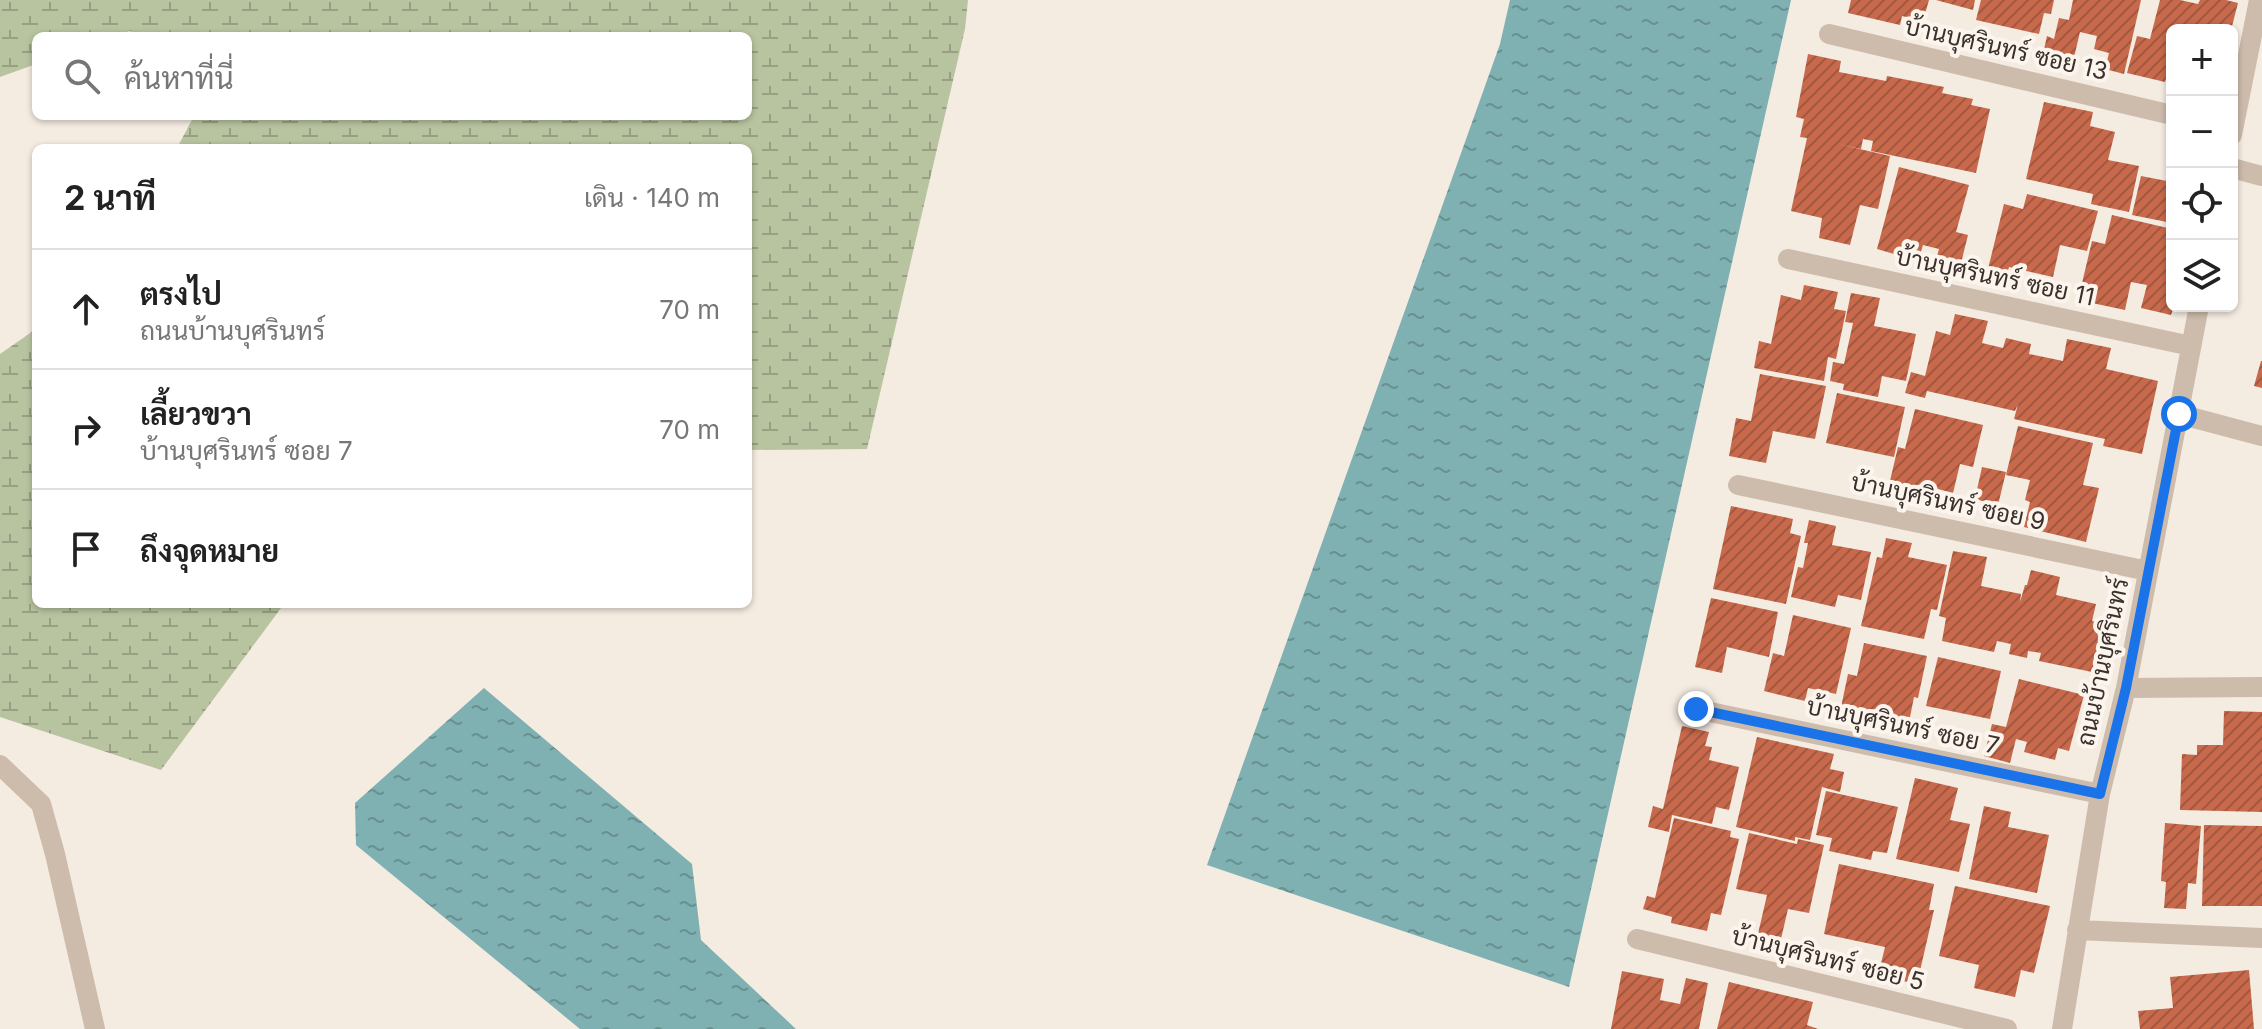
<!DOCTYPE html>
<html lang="th">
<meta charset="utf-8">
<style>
body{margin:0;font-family:Inter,Sarabun,sans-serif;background:#f6f6f6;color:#222}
.controls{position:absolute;right:24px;top:24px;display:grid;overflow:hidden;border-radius:12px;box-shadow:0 2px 6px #0004}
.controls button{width:72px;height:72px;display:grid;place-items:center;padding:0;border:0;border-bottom:2px solid #e0e0e0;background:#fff;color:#222;font:40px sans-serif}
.stop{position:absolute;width:24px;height:24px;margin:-18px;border:6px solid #1a73e8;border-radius:50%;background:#fff}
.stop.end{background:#1a73e8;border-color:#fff;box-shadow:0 2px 8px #0008}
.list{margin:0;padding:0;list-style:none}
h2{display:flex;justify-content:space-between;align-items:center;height:104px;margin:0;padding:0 32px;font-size:34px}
h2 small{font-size:26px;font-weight:400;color:#767676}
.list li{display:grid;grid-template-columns:52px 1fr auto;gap:24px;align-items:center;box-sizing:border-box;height:120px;padding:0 32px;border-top:2px solid #e0e0e0}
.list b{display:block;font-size:30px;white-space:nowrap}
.list p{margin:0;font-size:26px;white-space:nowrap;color:#767676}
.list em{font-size:26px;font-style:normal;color:#767676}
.icon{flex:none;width:44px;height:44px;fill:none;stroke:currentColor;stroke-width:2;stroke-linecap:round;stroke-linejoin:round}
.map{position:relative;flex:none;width:2262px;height:1029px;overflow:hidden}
.search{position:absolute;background:#fff;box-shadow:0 2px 6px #0004;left:32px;top:32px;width:720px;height:88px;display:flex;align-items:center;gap:20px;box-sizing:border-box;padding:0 28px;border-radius:12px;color:#767676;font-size:30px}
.panel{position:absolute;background:#fff;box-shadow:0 2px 6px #0004;left:32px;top:144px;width:720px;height:464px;border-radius:12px}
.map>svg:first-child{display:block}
</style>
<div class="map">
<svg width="2262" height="1029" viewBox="0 0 2262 1029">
<defs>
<pattern id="wetland-marsh" width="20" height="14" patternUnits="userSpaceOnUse" patternTransform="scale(2)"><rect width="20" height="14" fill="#b8c4a0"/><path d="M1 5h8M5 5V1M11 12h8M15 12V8" fill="none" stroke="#97a083"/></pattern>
<pattern id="water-ripples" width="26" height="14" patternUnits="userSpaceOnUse" patternTransform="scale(2)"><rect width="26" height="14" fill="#7fb0b2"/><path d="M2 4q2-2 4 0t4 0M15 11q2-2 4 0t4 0" fill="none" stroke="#699091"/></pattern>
<pattern id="building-hatch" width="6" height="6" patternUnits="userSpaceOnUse" patternTransform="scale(2)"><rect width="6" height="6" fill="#c8694b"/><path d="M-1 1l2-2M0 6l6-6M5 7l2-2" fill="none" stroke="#a4573f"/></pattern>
</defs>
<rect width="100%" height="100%" fill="#f4ebe1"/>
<path fill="url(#wetland-marsh)" d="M 0,0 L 968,0 L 965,29 L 867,449 L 748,450 L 748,148 L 177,148 L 194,116 L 748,116 L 748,36 L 138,36 L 130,31 L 115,36 L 36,36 L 36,64 L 0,77 Z
M 36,329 L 36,604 L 284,604 L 161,770 L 0,717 L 0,354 Z"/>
<path fill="url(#water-ripples)" d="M 1510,0 L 1791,0 L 1569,987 L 1207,865 L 1500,44 Z
M 484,688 L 692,864 L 701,940 L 796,1029 L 580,1029 L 356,845 L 355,803 Z"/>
<path fill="url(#building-hatch)" d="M 1851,0 L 1929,0 L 1923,21 L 1902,16 L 1900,25 L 1848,13 Z
M 1936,0 L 1975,0 L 1973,10 Z
M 1981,0 L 2054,0 L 2051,14 L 2044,13 L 2039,34 L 1976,20 Z
M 2073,0 L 2141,0 L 2124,74 L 2105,69 L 2109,53 L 2094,49 L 2097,36 L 2080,32 L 2071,70 L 2041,63 L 2047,36 L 2054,39 L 2059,18 L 2069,20 Z
M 2160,0 L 2180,0 L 2198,4 L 2200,0 L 2226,0 L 2238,3 L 2231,30 L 2172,30 L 2172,63 L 2170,63 L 2165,82 L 2127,73 L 2137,36 L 2150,39 Z
M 1808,54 L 1841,61 L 1839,72 L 1886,81 L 1887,76 L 1944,87 L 1942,93 L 1973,99 L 1971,105 L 1990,109 L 1976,173 L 1871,151 L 1873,141 L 1863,139 L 1861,149 L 1838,144 L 1890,156 L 1878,209 L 1860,205 L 1850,245 L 1819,238 L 1822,218 L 1791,211 L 1807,138 L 1800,137 L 1804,119 L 1796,117 Z
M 2044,102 L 2093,112 L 2090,126 L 2115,132 L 2108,160 L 2139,166 L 2129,212 L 2091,204 L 2093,194 L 2026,179 Z
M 1899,167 L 1969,185 L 1956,232 L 1968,235 L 1961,263 L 1937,256 L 1939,249 L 1923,245 L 1918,261 L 1877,249 Z
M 2141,176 L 2172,182 L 2172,223 L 2132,215 Z
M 2027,194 L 2098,211 L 2087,251 L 2060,245 L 2053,277 L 2009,267 L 2007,274 L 1988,269 L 2004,204 L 2023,209 Z
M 2112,215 L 2172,229 L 2171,284 L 2172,306 L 2174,306 L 2171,315 L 2141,308 L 2147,285 L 2131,282 L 2125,310 L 2078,300 L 2092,241 L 2105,244 Z
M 1804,285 L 1838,292 L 1834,309 L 1846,311 L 1836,359 L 1828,357 L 1824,381 L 1754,368 L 1759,341 L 1771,344 L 1781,295 L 1801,300 Z
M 1851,293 L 1880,298 L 1874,326 L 1916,334 L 1906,381 L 1882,376 L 1878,397 L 1843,390 L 1844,384 L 1830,381 L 1833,362 L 1844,364 L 1853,323 L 1845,322 Z
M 1955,314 L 1988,321 L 1982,343 L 2003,348 L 2006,338 L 2031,344 L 2029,354 L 2063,361 L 2067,339 L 2111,348 L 2106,369 L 2158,381 L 2142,454 L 2103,446 L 2105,439 L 2014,419 L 2018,404 L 2015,411 L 1927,391 L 1925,398 L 1905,393 L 1911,372 L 1925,376 L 1936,331 L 1950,335 Z
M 2261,361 L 2262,361 L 2262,388 L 2254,386 Z
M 1760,374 L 1826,386 L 1815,439 L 1773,431 L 1766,463 L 1729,456 L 1736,418 L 1751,421 Z
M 1837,393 L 1905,407 L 1894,457 L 1826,443 Z
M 1915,409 L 1983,425 L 1973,467 L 1960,464 L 1953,493 L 1923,485 L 1921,493 L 1889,485 L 1898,447 L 1905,449 Z
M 2018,426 L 2093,443 L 2083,485 L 2099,488 L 2086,542 L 2024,527 L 2030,502 L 2025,500 L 2030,480 L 2006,475 Z
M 1982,467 L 2006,472 L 1998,505 L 1975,499 Z
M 1731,506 L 1793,519 L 1790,533 L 1801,536 L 1786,604 L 1713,589 Z
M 1809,520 L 1836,526 L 1832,545 L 1871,552 L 1861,600 L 1838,595 L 1835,607 L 1791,597 L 1798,567 L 1803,568 L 1808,543 L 1804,543 Z
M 1886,538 L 1912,543 L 1908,557 L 1947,565 L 1937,610 L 1931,609 L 1924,639 L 1861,626 L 1877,557 L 1882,558 Z
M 1953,551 L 1987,557 L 1981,586 L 2021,594 L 2020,602 L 2025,585 L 2027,585 L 2031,570 L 2060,577 L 2056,595 L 2096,604 L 2092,621 L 2103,623 L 2092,672 L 2039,661 L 2041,653 L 2028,651 L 2027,658 L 2009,654 L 2011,644 L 1997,641 L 1994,652 L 1942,641 L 1946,618 L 1939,616 Z
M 1711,598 L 1778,612 L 1769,657 L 1727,647 L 1722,673 L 1695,667 Z
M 1793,615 L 1851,628 L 1836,694 L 1808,688 L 1805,701 L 1764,691 L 1773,653 L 1784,656 Z
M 1864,643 L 1927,656 L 1918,698 L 1914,697 L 1908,727 L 1840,712 L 1848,674 L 1857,676 Z
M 1938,657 L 2001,671 L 1990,719 L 1926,706 Z
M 2019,679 L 2084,695 L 2069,751 L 2058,748 L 2055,760 L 2024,752 L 2027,742 L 2016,739 L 2010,763 L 1984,756 L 1992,724 L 2006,727 Z
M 2224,711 L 2262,712 L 2262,812 L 2180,810 L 2182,754 L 2197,755 L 2197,745 L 2223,745 Z
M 1682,726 L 1709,732 L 1705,746 L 1712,747 L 1709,760 L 1739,767 L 1729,810 L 1716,807 L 1712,824 L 1672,815 L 1669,832 L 1648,827 L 1653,806 L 1663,809 Z
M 1757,737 L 1834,754 L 1830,769 L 1844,772 L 1840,792 L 1822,787 L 1810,840 L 1795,837 L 1795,841 L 1736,827 Z
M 1915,778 L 1958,788 L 1950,820 L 1970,824 L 1959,872 L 1896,859 Z
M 1826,791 L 1898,807 L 1887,853 L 1873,851 L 1871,860 L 1829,851 L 1832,838 L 1816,835 Z
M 1984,806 L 2011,812 L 2008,827 L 2049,835 L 2037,893 L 1969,879 Z
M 1674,818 L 1731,831 L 1730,837 L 1739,839 L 1721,915 L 1711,913 L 1707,931 L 1671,923 L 1672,917 L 1643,909 L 1647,896 L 1655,898 Z
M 2165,823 L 2201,826 L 2196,884 L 2188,883 L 2186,909 L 2164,908 L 2166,882 L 2161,881 Z
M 2204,825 L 2262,826 L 2262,906 L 2202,906 Z
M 1749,833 L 1797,844 L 1798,839 L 1824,845 L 1809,913 L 1788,909 L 1780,943 L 1757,938 L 1767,895 L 1736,889 Z
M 1839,864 L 1934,884 L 1929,910 L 1934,910 L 1917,984 L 1878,976 L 1885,947 L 1824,934 Z
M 1955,886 L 2050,906 L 2034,973 L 2021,970 L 2015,997 L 1974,988 L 1979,965 L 1939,956 Z
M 2249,970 L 2254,1029 L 2140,1029 L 2138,1011 L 2173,1008 L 2170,977 Z
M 1622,971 L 1664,979 L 1660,1000 L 1680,1004 L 1686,978 L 1708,983 L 1699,1029 L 1611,1029 Z
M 1729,982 L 1813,1002 L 1807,1025 L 1818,1029 L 1717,1029 Z"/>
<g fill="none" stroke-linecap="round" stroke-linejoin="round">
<path stroke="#cdbbac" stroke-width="20" d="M 1829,34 L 2172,115
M 2232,135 L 2259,0
M 2232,168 L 2262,176
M 1788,259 L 2191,346
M 2179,414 L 2262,436
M 1738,485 L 2148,571
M 2126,688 L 2262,687
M 1696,709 L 2100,794
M 0,765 L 41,804 L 55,854 L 95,1029
M 2077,930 L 2262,938
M 1637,939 L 2007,1029
M 2062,1029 L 2100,794 L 2126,688 L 2199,306"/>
</g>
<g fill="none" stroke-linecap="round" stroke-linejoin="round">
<path stroke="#1a73e8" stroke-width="10" d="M 1696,709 L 2100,794 L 2126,688 L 2179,414"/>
</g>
<g text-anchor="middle" stroke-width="8" stroke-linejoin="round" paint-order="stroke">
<g font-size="24" fill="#3b302b" stroke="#fbf5ee">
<text transform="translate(2006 49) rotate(13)" y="8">บ้านบุศรินทร์ ซอย 13</text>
<text transform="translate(1995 277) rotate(12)" y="8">บ้านบุศรินทร์ ซอย 11</text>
<text transform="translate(1948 502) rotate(12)" y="8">บ้านบุศรินทร์ ซอย 9</text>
<text transform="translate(2103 662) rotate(-78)" y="8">ถนนบ้านบุศรินทร์</text>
<text transform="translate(1903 726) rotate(12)" y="8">บ้านบุศรินทร์ ซอย 7</text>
<text transform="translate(1828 959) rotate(14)" y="8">บ้านบุศรินทร์ ซอย 5</text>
</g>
</g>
</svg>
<div class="controls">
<button>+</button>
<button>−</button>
<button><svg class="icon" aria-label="locate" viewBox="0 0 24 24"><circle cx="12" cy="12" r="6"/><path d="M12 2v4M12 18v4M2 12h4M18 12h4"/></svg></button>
<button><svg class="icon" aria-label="layers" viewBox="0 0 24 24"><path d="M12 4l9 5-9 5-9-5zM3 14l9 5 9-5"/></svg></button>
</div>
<div class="stop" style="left:2179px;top:414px"></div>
<div class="stop end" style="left:1696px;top:709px"></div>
<div class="search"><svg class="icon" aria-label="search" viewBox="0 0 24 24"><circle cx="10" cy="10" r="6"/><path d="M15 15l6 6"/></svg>ค้นหาที่นี่</div>
<section class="panel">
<h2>2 นาที<small>เดิน · 140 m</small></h2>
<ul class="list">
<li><svg class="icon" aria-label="ahead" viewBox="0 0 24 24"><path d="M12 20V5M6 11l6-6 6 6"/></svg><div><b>ตรงไป</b><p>ถนนบ้านบุศรินทร์</p></div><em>70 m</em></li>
<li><svg class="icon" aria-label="right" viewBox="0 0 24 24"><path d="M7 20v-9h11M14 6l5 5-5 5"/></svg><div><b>เลี้ยวขวา</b><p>บ้านบุศรินทร์ ซอย 7</p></div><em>70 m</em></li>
<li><svg class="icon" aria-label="arrive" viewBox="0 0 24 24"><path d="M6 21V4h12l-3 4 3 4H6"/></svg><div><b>ถึงจุดหมาย</b></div></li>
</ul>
</section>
</div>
